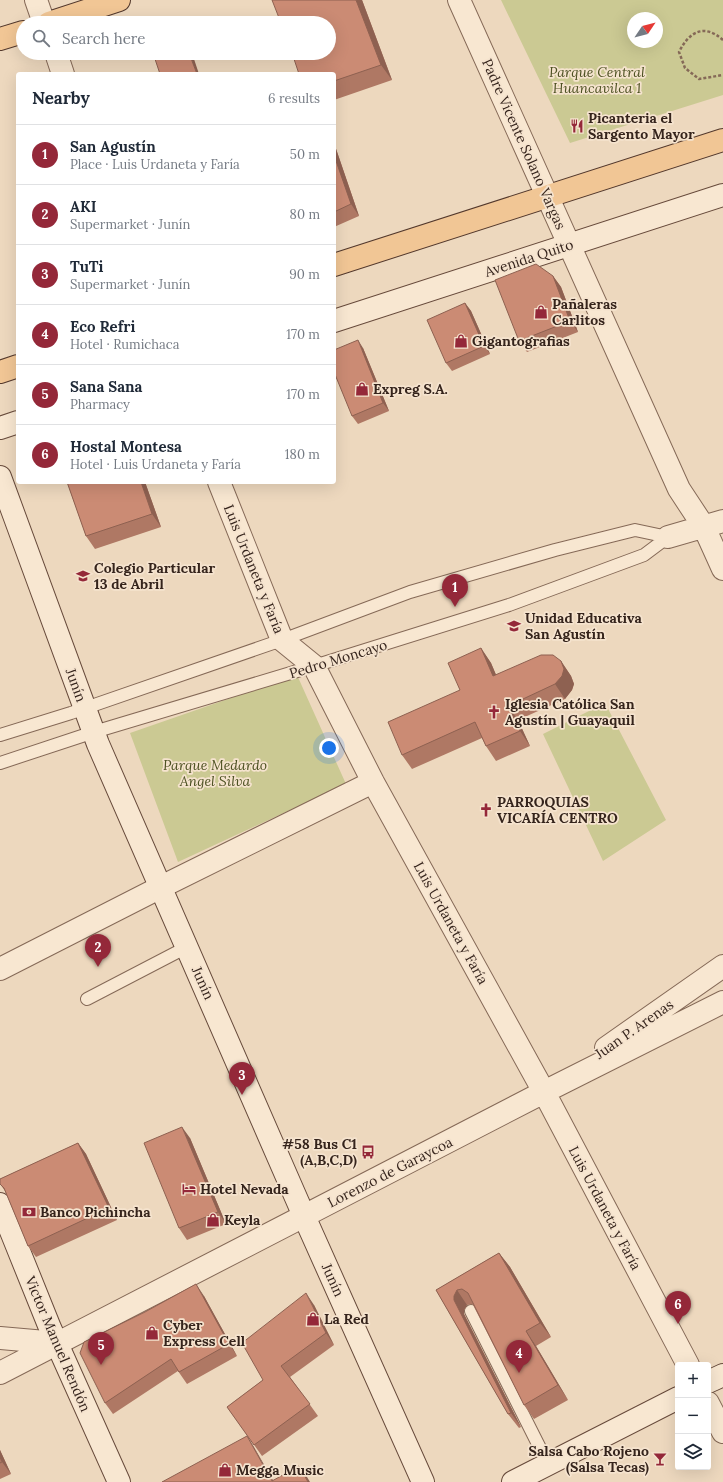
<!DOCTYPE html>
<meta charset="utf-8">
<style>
body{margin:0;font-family:Lora,serif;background:#f6f6f7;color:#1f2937}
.controls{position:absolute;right:12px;bottom:12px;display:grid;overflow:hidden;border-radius:4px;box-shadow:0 4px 16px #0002}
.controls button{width:36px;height:36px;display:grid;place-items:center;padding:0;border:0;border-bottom:1px solid #e0e1e3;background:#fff;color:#1f2937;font:20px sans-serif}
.compass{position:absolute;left:627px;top:12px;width:36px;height:36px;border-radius:50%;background:#fff;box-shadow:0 4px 16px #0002;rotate:55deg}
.you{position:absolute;left:329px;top:748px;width:14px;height:14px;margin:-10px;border:3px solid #fff;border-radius:50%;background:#1a73e8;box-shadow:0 0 0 6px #1a73e833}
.badge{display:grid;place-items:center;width:26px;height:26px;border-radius:50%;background:#942839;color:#fff;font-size:13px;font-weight:700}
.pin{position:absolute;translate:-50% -33px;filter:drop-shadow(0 1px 2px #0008)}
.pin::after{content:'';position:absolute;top:21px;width:14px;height:12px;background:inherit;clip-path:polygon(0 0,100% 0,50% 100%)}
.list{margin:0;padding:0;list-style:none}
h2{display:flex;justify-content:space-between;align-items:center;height:52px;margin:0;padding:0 16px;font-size:17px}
h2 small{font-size:13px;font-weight:400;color:#747a83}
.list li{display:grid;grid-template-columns:26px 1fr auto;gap:12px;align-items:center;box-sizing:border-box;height:60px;padding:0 16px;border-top:1px solid #e0e1e3}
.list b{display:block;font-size:15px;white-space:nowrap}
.list p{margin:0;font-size:13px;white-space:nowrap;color:#747a83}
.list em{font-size:13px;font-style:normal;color:#747a83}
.icon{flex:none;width:22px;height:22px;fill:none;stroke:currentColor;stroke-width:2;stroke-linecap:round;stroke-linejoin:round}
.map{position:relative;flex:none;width:723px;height:1482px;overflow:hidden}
.search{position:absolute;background:#fff;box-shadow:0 4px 16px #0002;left:16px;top:16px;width:320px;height:44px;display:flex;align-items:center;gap:10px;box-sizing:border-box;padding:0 14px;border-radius:22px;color:#747a83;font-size:15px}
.panel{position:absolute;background:#fff;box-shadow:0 4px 16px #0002;left:16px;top:72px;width:320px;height:412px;border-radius:4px}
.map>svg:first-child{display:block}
</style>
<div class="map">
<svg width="723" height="1482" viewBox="0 0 723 1482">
<rect width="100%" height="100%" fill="#edd8be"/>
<path fill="#cbc993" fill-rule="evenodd" d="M 501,0 L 723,0 L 723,95 L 570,143 ZM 633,18 L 657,18 L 657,42 L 633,42 Z
M 297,675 L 346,784 L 178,862 L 130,733 Z
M 605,703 L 666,820 L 603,861 L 543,734 Z"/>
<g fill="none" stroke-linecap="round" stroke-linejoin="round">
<g stroke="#856957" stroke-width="14">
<path id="lane" d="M 0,735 L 71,713 L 282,640 L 410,592 L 555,550 L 635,530 L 668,537
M 0,763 L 94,732 L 314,666 L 509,605 L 644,555 L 668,537
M 87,999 L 187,947
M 471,1311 L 548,1464"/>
</g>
<g stroke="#856957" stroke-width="24">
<path id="street" d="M 36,0 L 44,23
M 459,0 L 679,489 L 704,527 L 723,569
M 56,53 L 63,74
M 219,482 L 282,640 L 314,666 L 373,782 L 544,1092 L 688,1365
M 668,537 L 723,521
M 0,969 L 161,887 L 373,782
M 606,1048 L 723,966
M 0,1338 L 57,1343
M 0,1373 L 544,1092 L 723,1002
M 708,1403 L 723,1432"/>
</g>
<g stroke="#674a3b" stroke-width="24">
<path id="secondary" d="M 334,321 L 723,195
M 0,428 L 18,422
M 0,477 L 98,744 L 304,1216 L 423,1482
M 0,1204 L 50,1328 L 119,1482
M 708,1382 L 723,1375
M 513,1482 L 678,1398"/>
</g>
<g stroke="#53382c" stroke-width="24">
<path id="primary" d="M 49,23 L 119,0
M 0,39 L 23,32
M 334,265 L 723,140
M 0,372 L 18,366"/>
</g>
<path stroke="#856957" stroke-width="2.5" stroke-dasharray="3 2" stroke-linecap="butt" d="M 723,40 C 704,23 689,32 679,52 L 685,68 L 699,79 L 723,75"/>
<use href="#lane" stroke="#f8e7d1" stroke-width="12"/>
<use href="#street" stroke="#f8e7d1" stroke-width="22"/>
<use href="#secondary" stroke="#f8e7d1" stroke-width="22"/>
<use href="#primary" stroke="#f1c695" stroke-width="22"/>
</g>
<path fill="#af7864" d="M 272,0 L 362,0 L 392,80 L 334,100 L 334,74 Z
M 334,143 L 359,216 L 334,227 Z
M 553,276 L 561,287 L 578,332 L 527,352 L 519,341 Z
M 465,303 L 471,311 L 490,354 L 452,371 L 446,363 Z
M 363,348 L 389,411 L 358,424 L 352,416 Z
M 67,482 L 145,482 L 161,527 L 95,549 L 86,536 Z
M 481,648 L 491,663 L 496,675 L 561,661 L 571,676 L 574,684 L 572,690 L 565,699 L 518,720 L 530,746 L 496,761 L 486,746 L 482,738 L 412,769 L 402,755 L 460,690 Z
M 190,1138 L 226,1224 L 187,1240 L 179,1228 Z
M 78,1143 L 86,1154 L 117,1220 L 36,1257 L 28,1246 L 5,1191 L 0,1184 L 0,1179 Z
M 499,1253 L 510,1267 L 551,1337 L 536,1346 L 568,1400 L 534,1419 L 524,1405 L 473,1305 L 472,1304 L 467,1305 L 464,1310 L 464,1314 L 521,1427 L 519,1428 L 508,1414 L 436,1290 Z
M 204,1296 L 237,1356 L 187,1384 L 178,1371 L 113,1414 L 105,1403 Z
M 314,1305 L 334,1345 L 290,1377 L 318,1416 L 262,1456 L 227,1407 L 263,1380 Z
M 0,1450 L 11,1474 L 0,1479 Z"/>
<path fill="#8e6151" d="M 356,0 L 362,0 L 392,80 L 381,65 Z
M 189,53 L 192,53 L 199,74 L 197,74 Z
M 334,143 L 359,216 L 351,204 L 334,155 Z
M 553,276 L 561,287 L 578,332 L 570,321 Z
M 465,303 L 471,311 L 490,354 L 484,346 Z
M 358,340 L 363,348 L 389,411 L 383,403 Z
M 141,482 L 145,482 L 161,527 L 152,514 Z
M 481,648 L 491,663 L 503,691 L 493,676 Z
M 561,661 L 571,676 L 574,684 L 572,690 L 565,699 L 555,684 Z
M 508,706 L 518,720 L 530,746 L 520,731 Z
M 182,1127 L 190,1138 L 226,1224 L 218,1212 Z
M 78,1143 L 86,1154 L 117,1220 L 109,1208 Z
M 499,1253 L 510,1267 L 551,1337 L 540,1323 Z
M 196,1284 L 204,1296 L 237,1356 L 229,1344 Z
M 457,1290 L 467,1305 L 464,1310 L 464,1314 L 521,1427 L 511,1413 L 454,1300 L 454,1296 Z
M 306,1293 L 314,1305 L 334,1345 L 326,1333 Z
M 526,1331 L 536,1346 L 568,1400 L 558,1385 Z
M 247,1436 L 254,1447 L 274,1482 L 273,1482 Z
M 0,1450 L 11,1474 L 2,1462 L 0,1457 Z
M 299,1466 L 307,1477 L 310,1482 L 308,1482 Z"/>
<path fill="#cb8b74" stroke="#8e6151" d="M 272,0 L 356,0 L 381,65 L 334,81 L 334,74 L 299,74 L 292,53 L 329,53 L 329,23 L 281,23 Z
M 178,20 L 179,23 L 168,23 Z
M 153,53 L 189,53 L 197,74 L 160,74 Z
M 334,155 L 351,204 L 334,212 Z
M 536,264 L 553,276 L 570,321 L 519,341 L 495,280 Z
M 465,303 L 484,346 L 446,363 L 427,320 Z
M 358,340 L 383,403 L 352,416 L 334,372 L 334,350 Z
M 67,482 L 141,482 L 152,514 L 86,536 Z
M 481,648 L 493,676 L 541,655 L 553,655 L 561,661 L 564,669 L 562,676 L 555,684 L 508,706 L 520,731 L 486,746 L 475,722 L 402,755 L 388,722 L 460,690 L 448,663 Z
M 182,1127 L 218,1212 L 179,1228 L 144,1143 Z
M 78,1143 L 109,1208 L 28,1246 L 4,1188 L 0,1184 L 0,1179 Z
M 499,1253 L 540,1323 L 526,1331 L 558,1385 L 524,1405 L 468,1293 L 462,1289 L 457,1290 L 454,1296 L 454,1300 L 511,1413 L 508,1414 L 436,1290 Z
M 196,1284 L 229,1344 L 179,1372 L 171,1359 L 105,1403 L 80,1353 L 84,1342 L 145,1312 Z
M 306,1293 L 326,1333 L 281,1366 L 310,1404 L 254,1445 L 227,1407 L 263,1380 L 242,1343 Z
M 247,1436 L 272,1481 L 299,1466 L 308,1482 L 162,1482 Z
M 0,1457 L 2,1462 L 0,1463 Z"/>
<defs>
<g id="restaurant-bare" transform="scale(1.08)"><path d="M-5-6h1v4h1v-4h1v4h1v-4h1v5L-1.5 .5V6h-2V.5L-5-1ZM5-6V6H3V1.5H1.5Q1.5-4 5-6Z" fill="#942839" stroke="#f5e3ce" stroke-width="2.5" paint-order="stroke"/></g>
<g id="shop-bare" transform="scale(1.08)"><path d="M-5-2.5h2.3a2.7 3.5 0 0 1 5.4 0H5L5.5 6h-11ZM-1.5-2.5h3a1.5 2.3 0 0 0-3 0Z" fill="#942839" stroke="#f5e3ce" stroke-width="2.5" paint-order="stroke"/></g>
<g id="school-bare" transform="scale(1.08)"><path d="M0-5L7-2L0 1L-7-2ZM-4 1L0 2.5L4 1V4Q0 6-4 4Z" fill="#942839" stroke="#f5e3ce" stroke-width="2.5" paint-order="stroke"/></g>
<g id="church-bare" transform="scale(1.08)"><path d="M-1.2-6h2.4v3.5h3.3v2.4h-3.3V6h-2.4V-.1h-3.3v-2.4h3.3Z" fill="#942839" stroke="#f5e3ce" stroke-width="2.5" paint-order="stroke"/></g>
<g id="bus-bare" transform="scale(1.08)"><path d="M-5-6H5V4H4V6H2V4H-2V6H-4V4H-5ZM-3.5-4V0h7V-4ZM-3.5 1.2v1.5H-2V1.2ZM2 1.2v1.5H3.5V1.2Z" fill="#942839" stroke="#f5e3ce" stroke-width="2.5" paint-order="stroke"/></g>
<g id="hotel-bare" transform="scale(1.08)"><path d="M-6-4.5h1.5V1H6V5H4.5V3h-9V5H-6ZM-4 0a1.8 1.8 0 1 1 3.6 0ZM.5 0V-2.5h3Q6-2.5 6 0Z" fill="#942839" stroke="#f5e3ce" stroke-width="2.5" paint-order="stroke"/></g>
<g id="bank-bare" transform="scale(1.08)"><path d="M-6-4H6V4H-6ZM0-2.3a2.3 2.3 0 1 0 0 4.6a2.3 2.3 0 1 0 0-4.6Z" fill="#942839" stroke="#f5e3ce" stroke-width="2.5" paint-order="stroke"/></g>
<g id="bar-bare" transform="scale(1.08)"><path d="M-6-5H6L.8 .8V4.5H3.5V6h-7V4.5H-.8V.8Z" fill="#942839" stroke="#f5e3ce" stroke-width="2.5" paint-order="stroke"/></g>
</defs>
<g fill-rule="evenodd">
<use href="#restaurant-bare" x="577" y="126"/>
<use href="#shop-bare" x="541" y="312"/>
<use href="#shop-bare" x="461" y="341"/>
<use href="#shop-bare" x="362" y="389"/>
<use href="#school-bare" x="83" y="576"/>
<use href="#school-bare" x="514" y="626"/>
<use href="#church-bare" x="494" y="712"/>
<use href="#church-bare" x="486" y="810"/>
<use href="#bus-bare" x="368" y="1152"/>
<use href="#hotel-bare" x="189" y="1189"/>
<use href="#bank-bare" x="29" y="1212"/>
<use href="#shop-bare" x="213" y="1220"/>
<use href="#shop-bare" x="313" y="1319"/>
<use href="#shop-bare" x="152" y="1333"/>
<use href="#bar-bare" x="660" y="1459"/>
<use href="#shop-bare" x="225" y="1470"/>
</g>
<g text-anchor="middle" stroke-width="3.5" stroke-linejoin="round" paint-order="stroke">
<g font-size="14" font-style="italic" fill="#4d5122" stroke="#f5e3ce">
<text x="597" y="77">Parque Central<tspan x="597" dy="16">Huancavilca 1</tspan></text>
<text x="215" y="770">Parque Medardo<tspan x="215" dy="16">Angel Silva</tspan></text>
</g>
<g font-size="14" font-weight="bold" fill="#35241c" stroke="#f5e3ce" text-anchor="start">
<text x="588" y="123">Picanteria el<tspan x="588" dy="16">Sargento Mayor</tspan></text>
<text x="552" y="309">Pañaleras<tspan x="552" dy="16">Carlitos</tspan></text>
<text x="472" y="346">Gigantografias</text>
<text x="373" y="394">Expreg S.A.</text>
<text x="94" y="573">Colegio Particular<tspan x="94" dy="16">13 de Abril</tspan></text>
<text x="525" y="623">Unidad Educativa<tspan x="525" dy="16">San Agustín</tspan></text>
<text x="505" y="709">Iglesia Católica San<tspan x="505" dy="16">Agustín | Guayaquil</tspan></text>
<text x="497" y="807">PARROQUIAS<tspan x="497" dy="16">VICARÍA CENTRO</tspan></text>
<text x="357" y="1149" text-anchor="end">#58 Bus C1<tspan x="357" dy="16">(A,B,C,D)</tspan></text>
<text x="200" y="1194">Hotel Nevada</text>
<text x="40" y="1217">Banco Pichincha</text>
<text x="224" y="1225">Keyla</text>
<text x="324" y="1324">La Red</text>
<text x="163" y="1330">Cyber<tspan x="163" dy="16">Express Cell</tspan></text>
<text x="649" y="1456" text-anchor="end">Salsa Cabo Rojeno<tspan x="649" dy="16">(Salsa Tecas)</tspan></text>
<text x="236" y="1475">Megga Music</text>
</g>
<g font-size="14" fill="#35241c" stroke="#f5e3ce">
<text transform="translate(524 144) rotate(66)" y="5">Padre Vicente Solano Vargas</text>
<text transform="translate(529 258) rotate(-18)" y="5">Avenida Quito</text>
<text transform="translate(254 569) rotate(68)" y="5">Luis Urdaneta y Faría</text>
<text transform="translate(338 659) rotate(-17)" y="5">Pedro Moncayo</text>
<text transform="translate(76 685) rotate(70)" y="5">Junín</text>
<text transform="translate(451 923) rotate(61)" y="5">Luis Urdaneta y Faría</text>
<text transform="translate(203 983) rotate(66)" y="5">Junín</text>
<text transform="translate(634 1029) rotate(-35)" y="5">Juan P. Arenas</text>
<text transform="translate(390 1172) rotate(-27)" y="5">Lorenzo de Garaycoa</text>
<text transform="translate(605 1208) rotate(62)" y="5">Luis Urdaneta y Faría</text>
<text transform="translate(333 1280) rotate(66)" y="5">Junín</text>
<text transform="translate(58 1344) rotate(67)" y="5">Victor Manuel Rendón</text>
</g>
</g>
</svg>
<div class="controls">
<button>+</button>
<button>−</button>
<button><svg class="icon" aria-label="layers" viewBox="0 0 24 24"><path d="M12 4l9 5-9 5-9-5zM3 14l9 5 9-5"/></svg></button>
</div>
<svg class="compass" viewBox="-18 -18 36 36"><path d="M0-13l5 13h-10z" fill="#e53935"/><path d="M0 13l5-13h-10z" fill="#747a83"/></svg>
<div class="you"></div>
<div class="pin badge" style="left:455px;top:607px">1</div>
<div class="pin badge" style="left:98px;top:967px">2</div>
<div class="pin badge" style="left:242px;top:1095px">3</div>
<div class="pin badge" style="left:519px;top:1373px">4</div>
<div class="pin badge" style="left:101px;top:1365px">5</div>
<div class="pin badge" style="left:678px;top:1324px">6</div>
<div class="search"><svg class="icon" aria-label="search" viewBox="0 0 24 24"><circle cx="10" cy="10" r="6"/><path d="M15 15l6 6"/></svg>Search here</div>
<section class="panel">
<h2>Nearby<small>6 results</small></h2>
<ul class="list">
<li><span class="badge">1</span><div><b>San Agustín</b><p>Place · Luis Urdaneta y Faría</p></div><em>50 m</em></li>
<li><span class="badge">2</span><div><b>AKI</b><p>Supermarket · Junín</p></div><em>80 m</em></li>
<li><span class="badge">3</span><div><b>TuTi</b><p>Supermarket · Junín</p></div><em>90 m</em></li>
<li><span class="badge">4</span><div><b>Eco Refri</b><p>Hotel · Rumichaca</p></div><em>170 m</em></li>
<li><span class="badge">5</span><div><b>Sana Sana</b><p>Pharmacy</p></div><em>170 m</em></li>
<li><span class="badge">6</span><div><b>Hostal Montesa</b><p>Hotel · Luis Urdaneta y Faría</p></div><em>180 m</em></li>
</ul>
</section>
</div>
